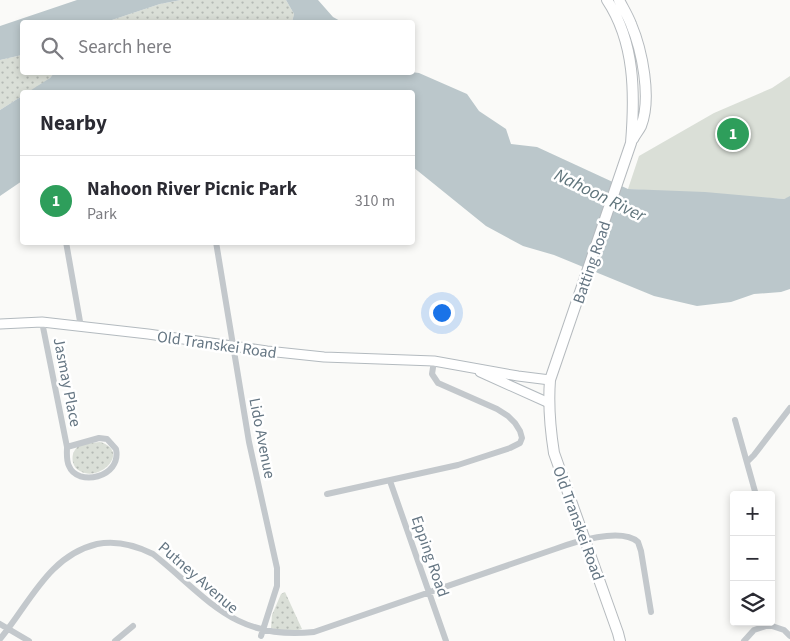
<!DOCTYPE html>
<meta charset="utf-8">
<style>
body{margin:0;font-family:"Source Sans 3",sans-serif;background:#f7f7f7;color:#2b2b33}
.controls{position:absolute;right:15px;bottom:15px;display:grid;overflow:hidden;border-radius:5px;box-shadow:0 2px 8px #0003}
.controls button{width:45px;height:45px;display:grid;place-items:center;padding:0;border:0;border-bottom:1px solid #e1e1e2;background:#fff;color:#2b2b33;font:25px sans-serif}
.you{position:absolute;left:441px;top:312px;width:18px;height:18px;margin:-12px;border:4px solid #fff;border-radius:50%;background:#1a73e8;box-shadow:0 0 0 8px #1a73e833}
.badge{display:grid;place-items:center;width:32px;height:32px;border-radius:50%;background:#7c3aed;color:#fff;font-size:16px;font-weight:700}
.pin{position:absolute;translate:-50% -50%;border:2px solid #fff;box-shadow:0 1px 5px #0006}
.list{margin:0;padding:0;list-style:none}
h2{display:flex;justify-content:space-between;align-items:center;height:65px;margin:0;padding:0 20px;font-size:21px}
h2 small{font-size:16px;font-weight:400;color:#7c7c81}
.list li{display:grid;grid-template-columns:32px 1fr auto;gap:15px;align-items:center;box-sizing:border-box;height:90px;padding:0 20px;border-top:1px solid #e1e1e2}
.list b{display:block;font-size:19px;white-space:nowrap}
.list p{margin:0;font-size:16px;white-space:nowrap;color:#7c7c81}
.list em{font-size:16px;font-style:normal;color:#7c7c81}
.icon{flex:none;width:28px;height:28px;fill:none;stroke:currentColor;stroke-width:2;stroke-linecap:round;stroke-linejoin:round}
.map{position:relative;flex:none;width:790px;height:641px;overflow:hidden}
.search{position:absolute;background:#fff;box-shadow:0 2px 8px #0003;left:20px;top:20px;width:395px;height:55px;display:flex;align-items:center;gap:12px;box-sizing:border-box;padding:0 18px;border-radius:5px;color:#7c7c81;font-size:19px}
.panel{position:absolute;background:#fff;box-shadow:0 2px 8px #0003;left:20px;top:90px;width:395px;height:155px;border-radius:5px}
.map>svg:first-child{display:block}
</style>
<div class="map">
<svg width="790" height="641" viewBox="0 0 790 641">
<defs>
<pattern id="grass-dots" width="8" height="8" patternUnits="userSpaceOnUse" patternTransform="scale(1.25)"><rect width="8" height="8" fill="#dadfd7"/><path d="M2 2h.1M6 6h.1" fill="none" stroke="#b4b9b4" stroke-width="1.8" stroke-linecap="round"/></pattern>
</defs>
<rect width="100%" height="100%" fill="#fafaf8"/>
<path fill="url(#grass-dots)" d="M 181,0 L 286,0 L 294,14 L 292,22 L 106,22 L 160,4 Z
M 22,55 L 22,72 L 54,73 C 49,81 33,92 22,92 L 22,96 L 0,110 L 0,60 Z
M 100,442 C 131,451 100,483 80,471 C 70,466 70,451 80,445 C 86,443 94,443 100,442 Z
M 285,592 L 302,629 L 287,633 L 271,628 L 272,615 L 281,594 Z"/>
<path fill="#dadfd7" d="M 790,76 L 790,197 L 784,199 L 628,189 L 639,156 L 714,113 L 772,88 Z"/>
<path fill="#bbc7cb" d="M 77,0 L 181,0 L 160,4 L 106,22 L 22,22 L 22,55 L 0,60 L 0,26 Z
M 286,0 L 318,0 L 333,17 L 342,22 L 292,22 L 294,14 Z
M 411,72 L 419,73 L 467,94 L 479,111 L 506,129 L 511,144 L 537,147 L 628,189 L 705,192 L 784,199 L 790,196 L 790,289 L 781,292 L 754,294 L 731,302 L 697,306 L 654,296 L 554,255 L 523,246 L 486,226 L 413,167 L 412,92 L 28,92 L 50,78 L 54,73 Z
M 22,96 L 22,181 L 0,196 L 0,110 Z"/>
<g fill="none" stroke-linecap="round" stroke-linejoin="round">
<g stroke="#b3babf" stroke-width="11">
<path id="secondary" d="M 0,324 L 42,322 L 148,334 L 267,351 L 324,357 L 434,361 L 518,376 L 550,380
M 480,372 L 549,403"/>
</g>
<g stroke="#b5babe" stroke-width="12">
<path id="primary" d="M 607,0 C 635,42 635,94 631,143 L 550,380 C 548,406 550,428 554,453 L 618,633 L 620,641
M 619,0 C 623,8 628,16 631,24 C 642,50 652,98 641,126 C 639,130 635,135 633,139"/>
</g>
<path stroke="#c3c8cc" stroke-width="6" d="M 66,242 L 81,327
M 216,242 L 249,442 L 277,568 L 277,586 L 261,636
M 42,322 L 67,447 C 67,453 66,460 69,466 C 77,487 122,478 116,449 L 107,439 L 99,438 L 67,447
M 735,420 L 756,495
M 747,462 L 754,455 L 790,408
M 390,481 L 446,641
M 327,494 L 458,465 L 510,448 L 520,443 L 522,438 L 520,431 L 515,423 L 508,416 L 497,409 L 438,383 L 432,374 L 434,361
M 771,553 L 771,569
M 0,624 L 29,641
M 0,639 C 30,603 48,556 97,544 C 117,540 135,545 153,554 C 206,596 234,641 314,632 L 555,549 C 574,542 621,527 638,542 L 641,551 L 651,612
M 115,641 L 133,626
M 744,641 L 754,630 L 769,625 L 784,630 L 790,636"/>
<use href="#secondary" stroke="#fff" stroke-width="9"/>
<use href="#primary" stroke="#fff" stroke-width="10"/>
</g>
<g text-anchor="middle" stroke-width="5" stroke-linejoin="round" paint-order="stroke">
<g font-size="16" fill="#657683" stroke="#fff">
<text transform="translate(591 262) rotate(-71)" y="6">Batting Road</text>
<text transform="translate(217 344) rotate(8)" y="6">Old Transkei Road</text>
<text transform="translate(68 382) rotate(79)" y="6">Jasmay Place</text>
<text transform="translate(263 438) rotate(79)" y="6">Lido Avenue</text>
<text transform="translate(579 523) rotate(70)" y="6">Old Transkei Road</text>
<text transform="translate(431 556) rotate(71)" y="6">Epping Road</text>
<text transform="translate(199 577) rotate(41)" y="6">Putney Avenue</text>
</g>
<g font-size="18" font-style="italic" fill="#60757c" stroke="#fff">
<text transform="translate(600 195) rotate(26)" y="6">Nahoon River</text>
</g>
</g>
</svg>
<div class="controls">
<button>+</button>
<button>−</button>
<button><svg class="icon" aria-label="layers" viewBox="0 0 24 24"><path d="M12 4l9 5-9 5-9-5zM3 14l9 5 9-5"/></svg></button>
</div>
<div class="you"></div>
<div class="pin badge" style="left:733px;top:134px;background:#2e9e5b">1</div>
<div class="search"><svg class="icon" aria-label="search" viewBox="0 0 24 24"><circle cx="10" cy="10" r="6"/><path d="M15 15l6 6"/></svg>Search here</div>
<section class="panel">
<h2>Nearby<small></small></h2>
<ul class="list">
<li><span class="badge" style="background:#2e9e5b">1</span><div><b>Nahoon River Picnic Park</b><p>Park</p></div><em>310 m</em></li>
</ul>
</section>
</div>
